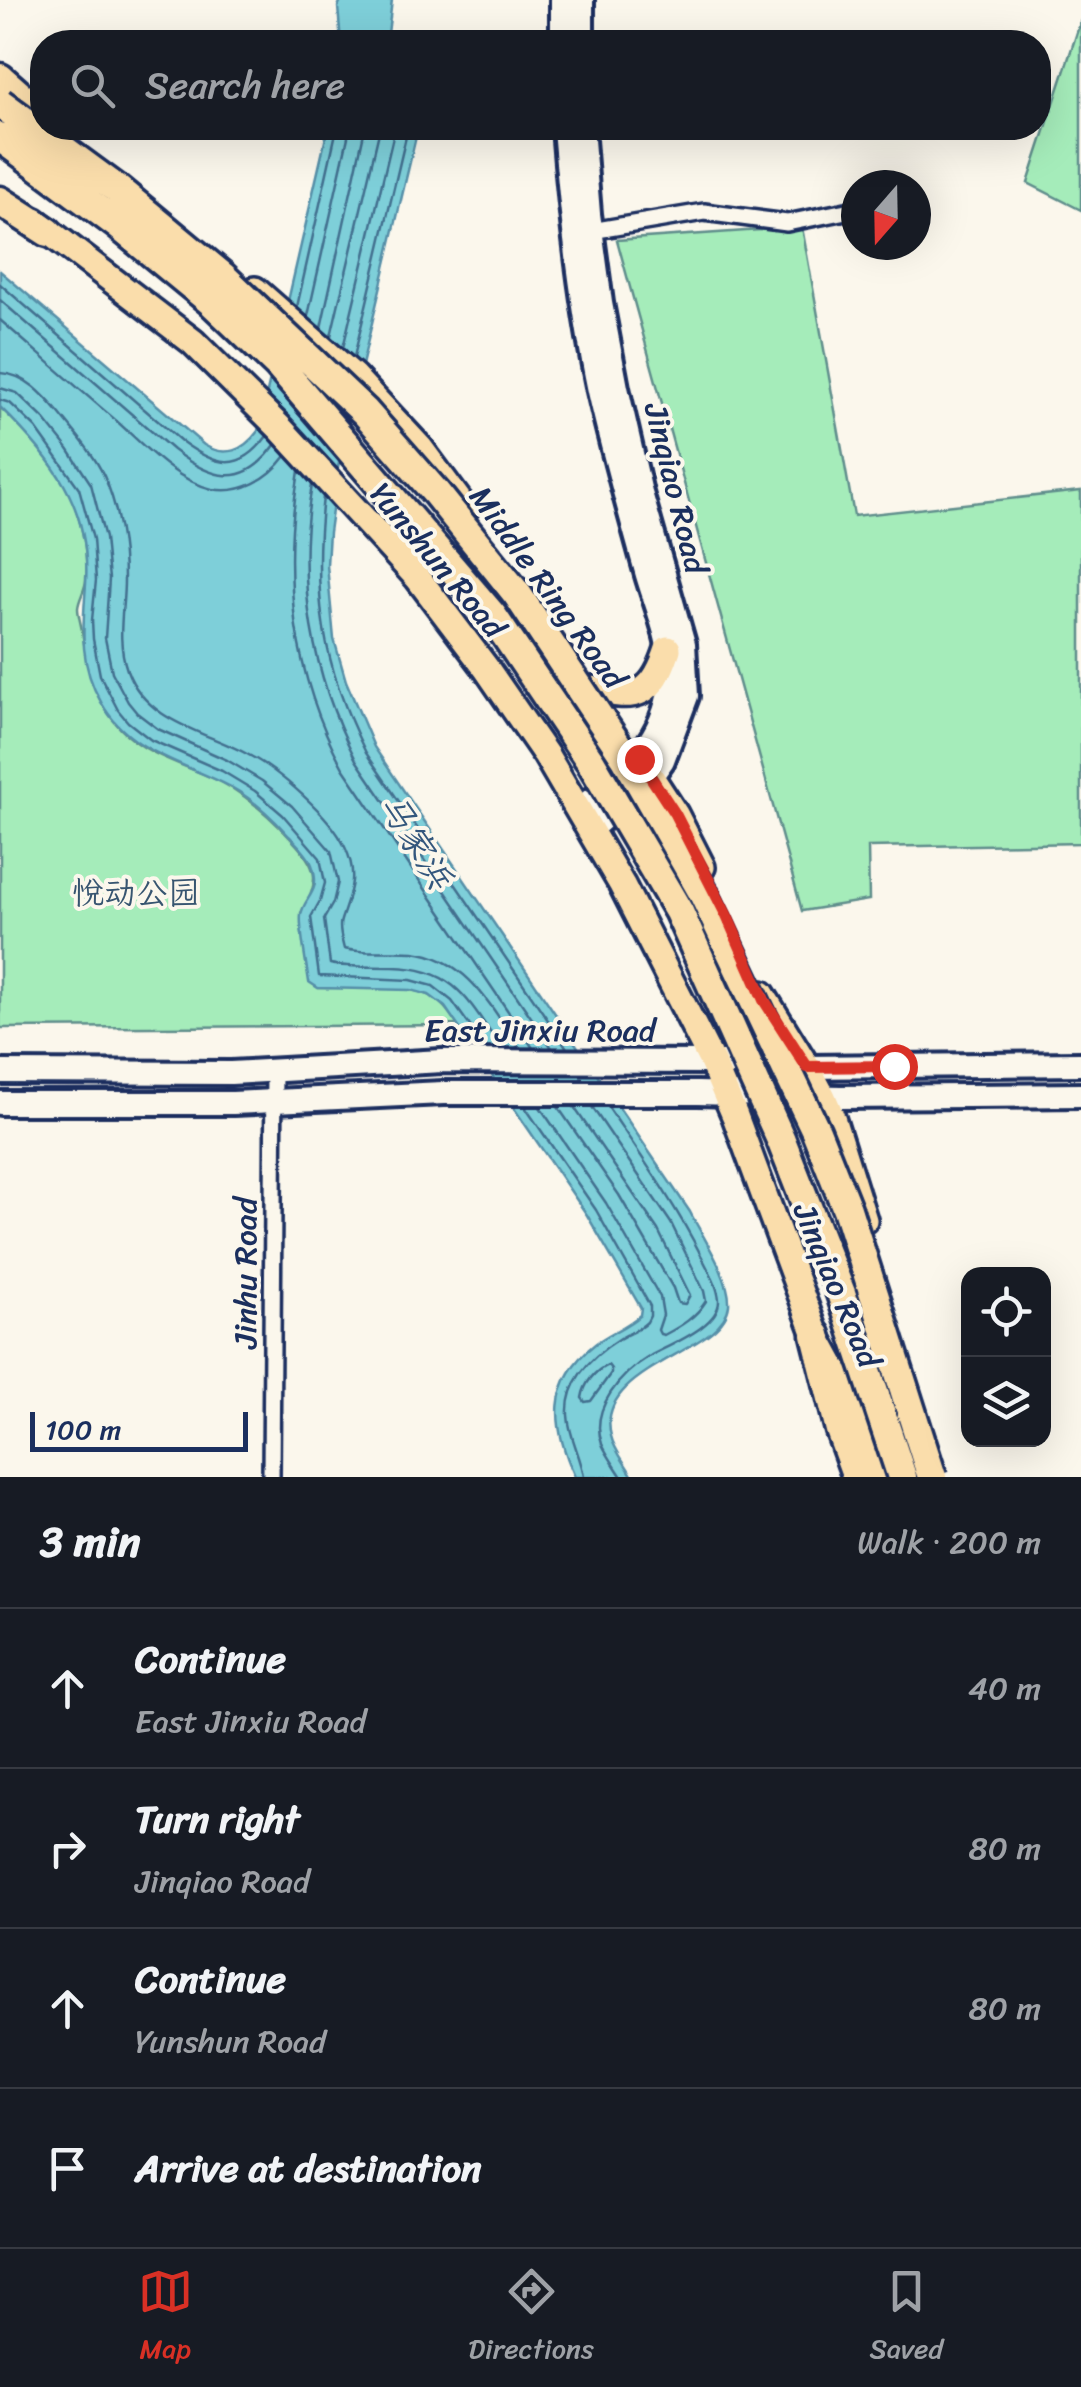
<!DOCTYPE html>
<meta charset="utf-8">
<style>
body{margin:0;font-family:Sriracha,"LXGW WenKai TC",sans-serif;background:#20242c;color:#f1f3f6}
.controls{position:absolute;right:30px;bottom:30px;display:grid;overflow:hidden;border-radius:20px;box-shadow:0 10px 40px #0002}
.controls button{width:90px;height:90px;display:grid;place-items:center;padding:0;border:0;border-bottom:2px solid #363941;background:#171b24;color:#f1f3f6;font:50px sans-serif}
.compass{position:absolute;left:841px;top:170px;width:90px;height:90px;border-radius:50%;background:#171b24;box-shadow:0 10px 40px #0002;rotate:200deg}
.scale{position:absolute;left:30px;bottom:25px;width:218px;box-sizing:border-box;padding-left:10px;border:5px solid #1b2f5e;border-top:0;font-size:28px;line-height:35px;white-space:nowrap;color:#1b2f5e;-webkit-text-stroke:8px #fbf7ec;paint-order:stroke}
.stop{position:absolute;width:30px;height:30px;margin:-22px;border:8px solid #d93025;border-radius:50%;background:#fff}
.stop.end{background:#d93025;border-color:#fff;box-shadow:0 2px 10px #0008}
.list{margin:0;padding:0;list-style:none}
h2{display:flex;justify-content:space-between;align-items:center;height:130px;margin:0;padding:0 40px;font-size:42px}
h2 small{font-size:32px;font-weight:400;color:#9ea1a6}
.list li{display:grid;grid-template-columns:65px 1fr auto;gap:30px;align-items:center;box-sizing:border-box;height:160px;padding:0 40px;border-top:2px solid #363941}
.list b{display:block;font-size:38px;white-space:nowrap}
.list p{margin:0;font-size:32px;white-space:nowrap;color:#9ea1a6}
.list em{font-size:32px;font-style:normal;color:#9ea1a6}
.icon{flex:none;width:55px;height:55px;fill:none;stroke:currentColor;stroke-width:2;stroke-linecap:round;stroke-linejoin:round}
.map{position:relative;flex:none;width:1081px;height:1477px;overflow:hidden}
.search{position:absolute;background:#171b24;box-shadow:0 10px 40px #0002;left:30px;right:30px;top:30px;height:110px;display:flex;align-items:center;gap:25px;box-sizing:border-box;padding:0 35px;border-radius:40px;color:#9ea1a6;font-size:38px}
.sheet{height:770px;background:#171b24}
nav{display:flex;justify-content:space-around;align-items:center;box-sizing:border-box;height:140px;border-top:2px solid #363941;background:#171b24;font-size:28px;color:#9ea1a6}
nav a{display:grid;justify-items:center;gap:5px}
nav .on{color:#d93025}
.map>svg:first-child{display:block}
</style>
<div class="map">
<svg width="1081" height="1477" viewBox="0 0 1081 1477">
<rect width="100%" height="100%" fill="#fbf7ec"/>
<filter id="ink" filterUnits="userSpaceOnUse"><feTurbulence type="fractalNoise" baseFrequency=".01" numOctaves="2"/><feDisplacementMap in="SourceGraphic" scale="20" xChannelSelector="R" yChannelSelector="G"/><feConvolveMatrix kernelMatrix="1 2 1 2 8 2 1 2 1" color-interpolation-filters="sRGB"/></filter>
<g filter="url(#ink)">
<path fill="#a5ecba" stroke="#608e8c" stroke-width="2.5" d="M 1081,20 L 1081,210 L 1028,183 Z
M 802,227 L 854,516 L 1081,491 L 1081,843 L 868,847 L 869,900 L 802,911 L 617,240 Z
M 0,407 C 26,432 58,462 71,496 C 81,521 88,552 86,579 C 86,589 79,598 78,608 C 78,615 81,624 82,631 C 87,666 95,703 121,729 C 148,757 187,765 221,782 C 249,797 271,817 292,840 C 318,867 321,881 301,913 L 319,988 C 346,988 408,984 431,996 C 443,1003 450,1014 458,1025 L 0,1028 Z"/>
<path fill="#7ecfd9" stroke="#568fa8" stroke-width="2.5" d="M 341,0 L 392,0 L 387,42 L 341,42 L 338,7 Z
M 328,128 L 418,128 L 338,467 L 329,532 L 327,565 L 334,639 L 346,681 L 374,747 L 690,1212 C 702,1236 731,1278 729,1305 C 724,1353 593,1367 611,1436 C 614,1450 626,1464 633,1477 L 575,1477 C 552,1426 547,1382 595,1344 C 609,1333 627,1327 640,1315 L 641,1308 L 587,1215 L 445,1007 L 429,995 L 411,990 L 318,988 L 309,982 C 307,968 299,927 301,915 C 304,896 322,893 312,865 C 308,854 297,844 289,836 C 272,817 253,799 231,787 C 184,762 129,753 101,702 C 78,663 83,626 86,584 C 91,506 52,458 0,407 L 0,271 L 204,445 C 226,458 243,451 258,431 Z"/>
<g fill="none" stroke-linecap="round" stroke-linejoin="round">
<path stroke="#436f8f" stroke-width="2.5" d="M 0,284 L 181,441 C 214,465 239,475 267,436
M 0,300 L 173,450 C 211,479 243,490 275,445
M 297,307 L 337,128
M 308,316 L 350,128
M 0,320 C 37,352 74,385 112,417 C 141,442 173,480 212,489 C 241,495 269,479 286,456
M 321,328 L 365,128
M 331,336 L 380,128
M 343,348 L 395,128
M 354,357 L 408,128
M 0,373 C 26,374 44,395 60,414 C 75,433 94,454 104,476 C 118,507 124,546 124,580 C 124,611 116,639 127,670 C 146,722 204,731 247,754 C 278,770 331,816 345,847 C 359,876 350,893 341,920 C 338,928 342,941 344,949 C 366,954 390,950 413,952 C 467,958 492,1008 519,1048
M 0,388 L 17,393 L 44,419 L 68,449 L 91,484 L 105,538 L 109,579 L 105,638 L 112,672 L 128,702 L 137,713 L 158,729 L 227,760 L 262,781 L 292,806 L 331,851 L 338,882 L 333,903 L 324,919 L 330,964 C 350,968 373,966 393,967 C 455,968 469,1001 500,1047
M 0,400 L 10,403 L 36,428 L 79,488 L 93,539 L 96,580 L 92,620 L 93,639 L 100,675 L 118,710 L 128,722 L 151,740 L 222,771 L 255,791 L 283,815 L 320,858 L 325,883 L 320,901 L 311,917 L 319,976 L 411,980 L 433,986 L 452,1001 L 485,1047
M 299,471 C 281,574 293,676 343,768 L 533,1048
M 312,485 C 295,580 312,675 356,760 L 552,1048
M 323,497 C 312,594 322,665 366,753 L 567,1048
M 525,1107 L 596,1210 L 650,1306 L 650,1316 L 647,1322 C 639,1330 629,1333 619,1339 C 592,1356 566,1380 568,1415 C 569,1437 581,1456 584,1477
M 540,1107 L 606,1203 L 660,1297 L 663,1315 L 658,1330 L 660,1334 L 664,1335 C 681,1326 696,1317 706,1301 L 704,1291 L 671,1223 L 592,1107
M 558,1107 L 619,1195 L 673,1288 L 678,1303 L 685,1304 L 690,1295 L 658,1230 L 574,1107
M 608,1107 C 641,1156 675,1204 702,1257 C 708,1270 718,1285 719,1300 C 720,1326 669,1345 650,1356 C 622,1373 589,1408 602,1444 C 607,1455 615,1466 622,1477
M 608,1365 L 611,1369 L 611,1373 L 591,1401 L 585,1402 L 582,1398 C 584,1384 595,1370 608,1365 Z"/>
<g stroke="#1b2f5e" stroke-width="22">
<path id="street" d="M 591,231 L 704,212 L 787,223 L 856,209
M 271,1477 L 274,1070"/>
</g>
<g stroke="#1b2f5e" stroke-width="30">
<path id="secondary" d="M 562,42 L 562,0
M 582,42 L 582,0
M 564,128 C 571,216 581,304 599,391 C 613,453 630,514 647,575 C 657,609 675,649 670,686 C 662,747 622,773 579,810
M 582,128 L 589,214 L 601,303 L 617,388 L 641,493 L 684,644 L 687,696 L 663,760 L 653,774 L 590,830
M 0,1072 L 231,1073 L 442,1061 L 712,1062 L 807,1067 L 1081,1064
M 0,1103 L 233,1103 L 443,1093 L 698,1093 L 840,1097 L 1081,1095"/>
</g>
<g stroke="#1b2f5e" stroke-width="32">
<path id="primary" d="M 35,221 L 193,342 L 279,427 L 418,578 L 486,668 L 546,755 L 622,885 L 712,1062 L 735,1116 L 816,1335 L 861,1418 L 877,1477
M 255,290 L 354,377 L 420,448 L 465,509
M 592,689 C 638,701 653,695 668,649
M 645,768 L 675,814 L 702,867
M 762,994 L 807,1067 L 823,1097 L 832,1118 L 864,1220"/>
</g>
<g stroke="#1b2f5e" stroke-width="35">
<path id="highway" d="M 0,78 L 42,115
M 0,201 L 48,232
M 816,1335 L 840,1430 L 857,1477"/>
</g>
<use href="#street" stroke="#fbf7ec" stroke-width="15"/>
<use href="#secondary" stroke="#fbf7ec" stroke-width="22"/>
<use href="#primary" stroke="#faddab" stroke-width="25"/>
<use href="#highway" stroke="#faddab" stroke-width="28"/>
<g stroke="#1b2f5e" stroke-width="35" stroke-linecap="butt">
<path id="highway-bridge" d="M 0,103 L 117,189 L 222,276 L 365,412 L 436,493 L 517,594 L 626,758 L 702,891 L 816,1131 L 847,1209 L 932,1477
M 0,137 L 117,224 L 213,303 L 278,365 L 492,615 L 591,762 L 679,912 L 781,1140 L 841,1293 L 902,1477"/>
</g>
<use href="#highway-bridge" stroke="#faddab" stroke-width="28"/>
</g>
</g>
<g fill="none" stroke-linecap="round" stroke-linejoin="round" filter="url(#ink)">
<path stroke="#d93025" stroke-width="12" d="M 639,759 L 675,814 L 727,916 L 764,1000 L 807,1067 L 894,1066"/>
</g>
<g text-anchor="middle" stroke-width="8" stroke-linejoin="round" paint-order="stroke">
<g font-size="32" fill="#1b2f5e" stroke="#fbf7ec">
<text transform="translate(676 488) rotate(76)" y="11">Jinqiao Road</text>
<text transform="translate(438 560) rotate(50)" y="11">Yunshun Road</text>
<text transform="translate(548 587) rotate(54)" y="11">Middle Ring Road</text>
<text x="540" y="1041">East Jinxiu Road</text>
<text transform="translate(245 1273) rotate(-90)" y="11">Jinhu Road</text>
<text transform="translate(837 1285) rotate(67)" y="11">Jinqiao Road</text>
</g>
<g font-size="32" fill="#375570" stroke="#fbf7ec">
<text x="136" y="904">悦动公园</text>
</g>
<g font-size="35" font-style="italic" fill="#34577d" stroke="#fbf7ec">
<text transform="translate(416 841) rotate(58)" y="12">马家浜</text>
</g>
</g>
</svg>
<div class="controls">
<button><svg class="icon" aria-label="locate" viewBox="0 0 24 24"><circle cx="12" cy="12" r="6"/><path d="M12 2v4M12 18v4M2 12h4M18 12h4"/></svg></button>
<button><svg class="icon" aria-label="layers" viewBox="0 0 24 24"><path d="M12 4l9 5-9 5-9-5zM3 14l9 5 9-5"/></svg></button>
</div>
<svg class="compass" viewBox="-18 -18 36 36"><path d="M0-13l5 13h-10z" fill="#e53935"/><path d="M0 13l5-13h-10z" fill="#9ea1a6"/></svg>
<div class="scale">100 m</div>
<div class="stop" style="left:894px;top:1066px"></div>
<div class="stop end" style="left:639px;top:759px"></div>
<div class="search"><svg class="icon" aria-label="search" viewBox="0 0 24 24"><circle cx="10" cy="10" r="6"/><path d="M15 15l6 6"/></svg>Search here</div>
</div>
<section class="sheet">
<h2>3 min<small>Walk · 200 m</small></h2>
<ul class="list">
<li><svg class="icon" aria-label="ahead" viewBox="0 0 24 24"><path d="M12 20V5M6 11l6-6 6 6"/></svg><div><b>Continue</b><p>East Jinxiu Road</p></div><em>40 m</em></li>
<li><svg class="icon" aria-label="right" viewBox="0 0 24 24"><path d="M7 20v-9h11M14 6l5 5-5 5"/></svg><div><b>Turn right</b><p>Jinqiao Road</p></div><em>80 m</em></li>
<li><svg class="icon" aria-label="ahead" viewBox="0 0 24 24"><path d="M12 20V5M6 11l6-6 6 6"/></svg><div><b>Continue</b><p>Yunshun Road</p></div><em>80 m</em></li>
<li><svg class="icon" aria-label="arrive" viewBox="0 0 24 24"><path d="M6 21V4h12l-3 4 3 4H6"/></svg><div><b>Arrive at destination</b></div></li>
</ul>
</section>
<nav>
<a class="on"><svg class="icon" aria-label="map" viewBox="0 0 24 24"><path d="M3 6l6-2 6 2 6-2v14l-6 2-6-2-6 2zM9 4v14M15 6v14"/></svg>Map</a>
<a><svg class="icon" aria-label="directions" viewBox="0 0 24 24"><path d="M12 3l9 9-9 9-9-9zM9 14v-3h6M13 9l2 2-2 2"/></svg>Directions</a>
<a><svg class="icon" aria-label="saved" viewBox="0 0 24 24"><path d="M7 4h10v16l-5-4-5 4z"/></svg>Saved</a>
</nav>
